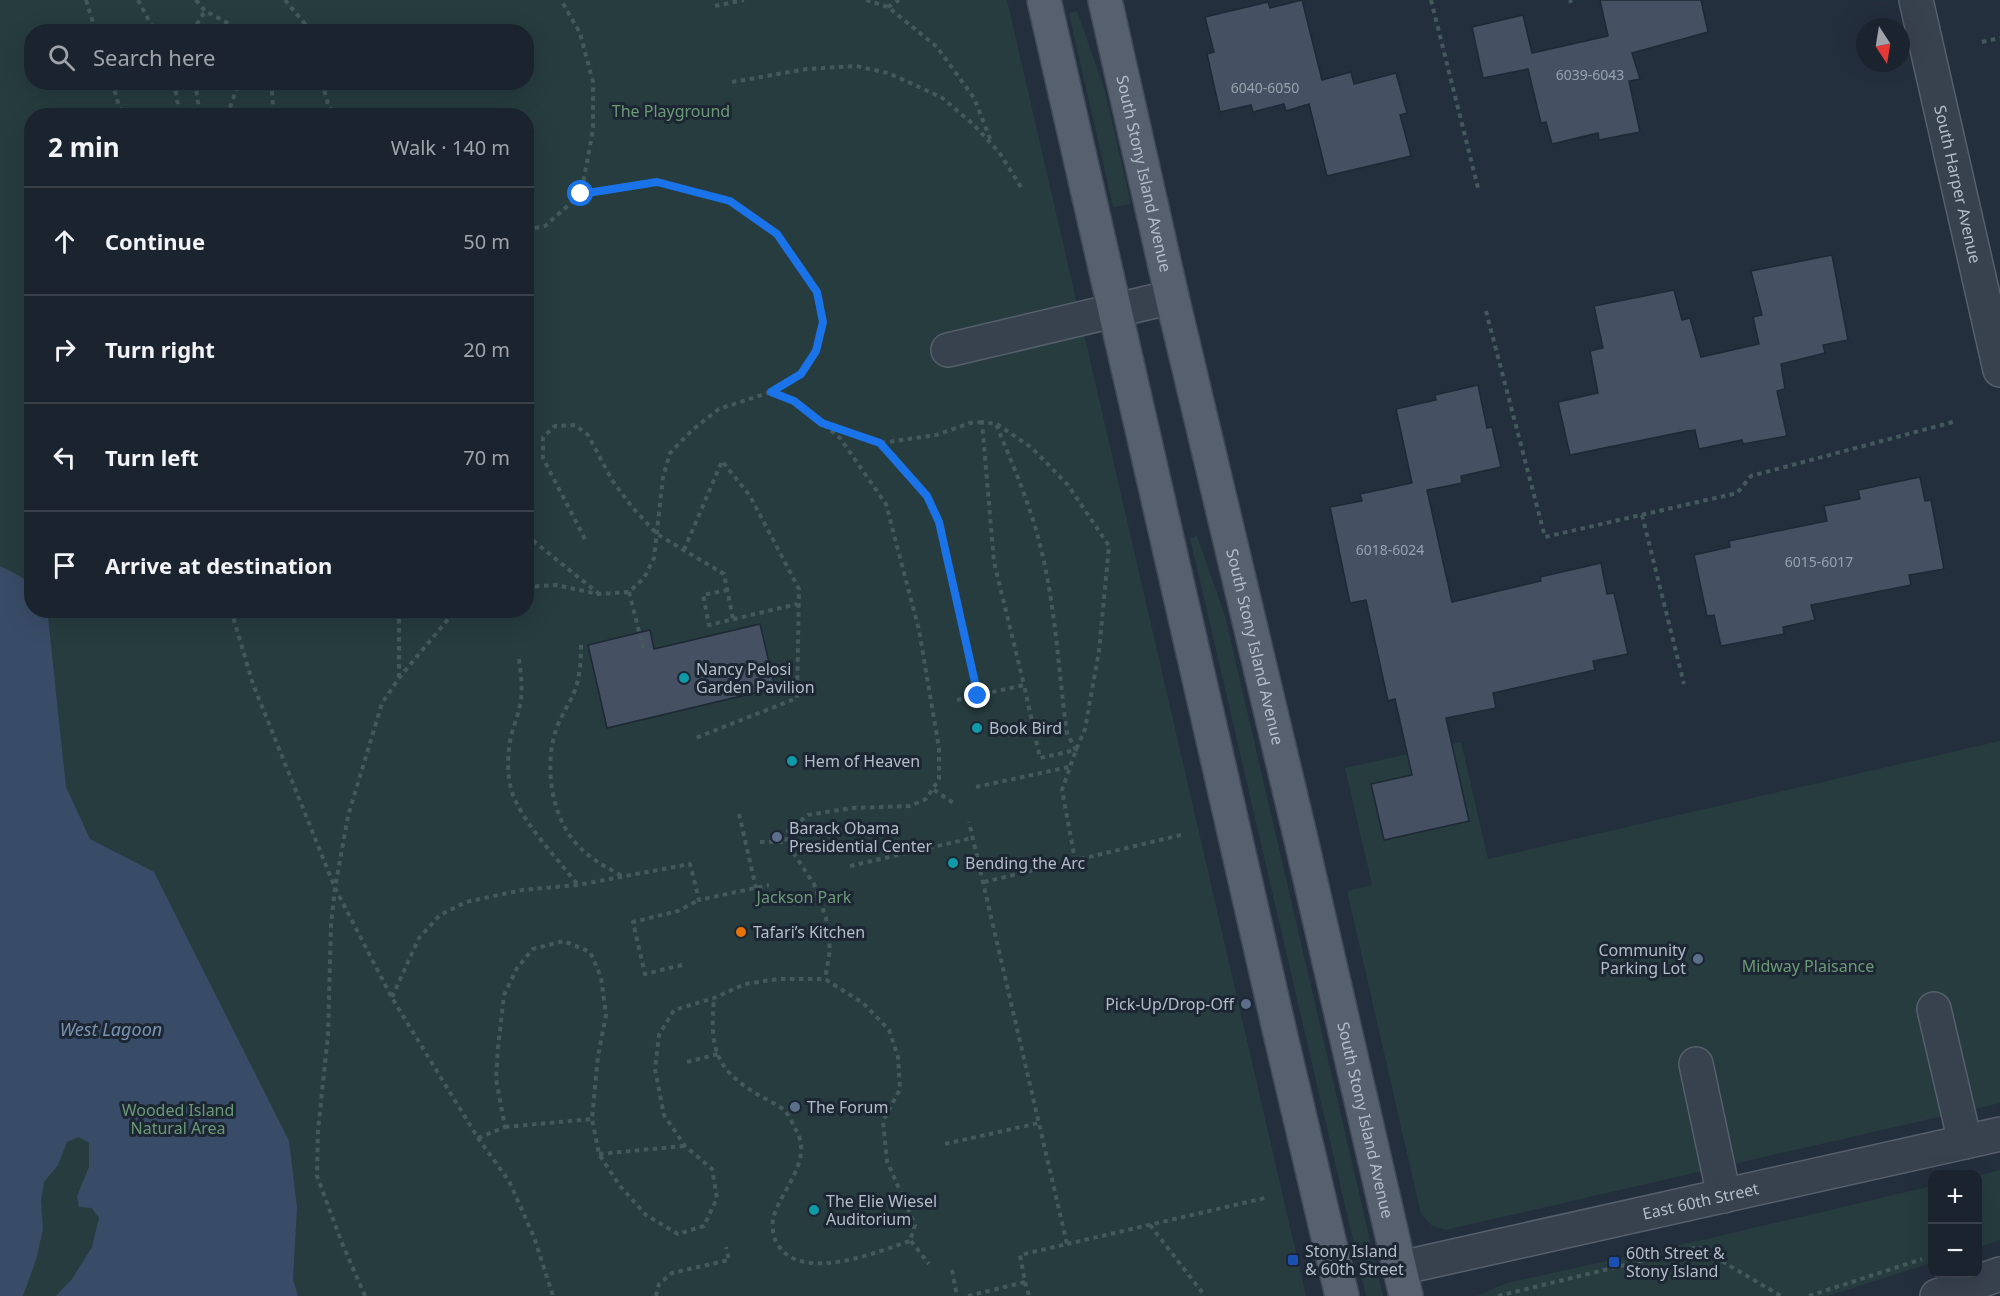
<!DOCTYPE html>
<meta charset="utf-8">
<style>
body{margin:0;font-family:"Noto Sans",sans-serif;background:#282f3a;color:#f1f3f6}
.controls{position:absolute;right:18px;bottom:18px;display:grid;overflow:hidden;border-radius:12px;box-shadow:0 6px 24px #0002}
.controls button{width:54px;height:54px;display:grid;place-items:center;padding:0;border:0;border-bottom:2px solid #39404a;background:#1b232e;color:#f1f3f6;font:30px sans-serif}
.compass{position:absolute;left:1856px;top:18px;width:54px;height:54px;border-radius:50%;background:#1b232e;box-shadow:0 6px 24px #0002;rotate:168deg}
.stop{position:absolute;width:18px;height:18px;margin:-14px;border:4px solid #1a73e8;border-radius:50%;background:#fff}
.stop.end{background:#1a73e8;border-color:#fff;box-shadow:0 2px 6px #0008}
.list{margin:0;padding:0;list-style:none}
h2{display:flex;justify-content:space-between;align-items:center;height:78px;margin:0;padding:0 24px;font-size:26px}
h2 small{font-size:20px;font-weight:400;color:#a0a4aa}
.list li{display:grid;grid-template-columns:39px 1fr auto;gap:18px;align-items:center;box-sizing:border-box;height:108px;padding:0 24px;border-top:2px solid #39404a}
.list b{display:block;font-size:22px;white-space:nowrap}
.list em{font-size:20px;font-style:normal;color:#a0a4aa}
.icon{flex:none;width:33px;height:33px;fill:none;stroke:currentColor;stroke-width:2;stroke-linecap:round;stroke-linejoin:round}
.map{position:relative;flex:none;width:2000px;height:1296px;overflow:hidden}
.search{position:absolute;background:#1b232e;box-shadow:0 6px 24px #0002;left:24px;top:24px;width:510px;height:66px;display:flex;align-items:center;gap:15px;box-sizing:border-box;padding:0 21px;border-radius:24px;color:#a0a4aa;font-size:22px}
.panel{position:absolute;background:#1b232e;box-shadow:0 6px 24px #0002;left:24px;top:108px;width:510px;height:510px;border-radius:24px}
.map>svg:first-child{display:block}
</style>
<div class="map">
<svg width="2000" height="1296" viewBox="0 0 2000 1296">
<rect width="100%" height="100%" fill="#242f3e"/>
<path fill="#263c3f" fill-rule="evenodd" d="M 0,0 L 1007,0 L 1306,1296 L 0,1296 ZM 32,32 L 526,32 L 526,82 L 32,82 ZM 32,116 L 526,116 L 526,610 L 32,610 Z
M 1077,11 L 1105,91 L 1131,204 L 1113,207 L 1069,13 Z
M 1197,536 L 1225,616 L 1383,1296 L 1366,1296 L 1190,538 Z
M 2000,741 L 2000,1103 L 1445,1230 L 1431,1225 L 1421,1214 L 1347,891 L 1372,885 L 1345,768 L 1461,742 L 1488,859 Z
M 2000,1170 L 2000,1240 L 1978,1248 L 1978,1176 Z
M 1932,1186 L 1932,1263 L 1827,1296 L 1477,1296 L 1507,1283 L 1702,1240 Z"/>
<path fill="#394c67" d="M 0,566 C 28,581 32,577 32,610 L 44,611 L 48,617 L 66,787 L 90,839 L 154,872 L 289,1141 L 297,1207 L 293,1279 L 298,1296 L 56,1296 L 72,1279 L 92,1247 L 99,1218 L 92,1208 L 79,1207 L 77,1196 L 89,1167 L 89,1143 L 79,1137 L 67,1142 L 58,1165 L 44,1182 L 41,1201 L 43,1229 L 36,1260 L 23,1296 L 0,1296 Z"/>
<path fill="#455162" stroke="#1f2835" stroke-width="1.5" d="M 1302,0 L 1322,80 L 1351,72 L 1354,84 L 1396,73 L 1407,113 L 1400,115 L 1411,156 L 1327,176 L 1309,104 L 1286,111 L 1284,104 L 1253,112 L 1251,105 L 1220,112 L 1207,54 L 1214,52 L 1205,17 L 1268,2 L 1270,8 Z
M 1600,0 L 1701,0 L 1708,32 L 1632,53 L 1640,79 L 1629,81 L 1640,132 L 1599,140 L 1598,133 L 1552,144 L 1546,122 L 1541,123 L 1528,69 L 1483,78 L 1472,27 L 1523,15 L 1532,53 L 1608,36 Z
M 1832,255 L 1848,340 L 1823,345 L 1825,353 L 1781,364 L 1785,389 L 1777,391 L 1787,436 L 1743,444 L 1742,440 L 1699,449 L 1695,430 L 1687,431 L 1570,455 L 1558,402 L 1598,393 L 1590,351 L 1603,348 L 1594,306 L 1674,290 L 1682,320 L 1690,318 L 1701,357 L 1759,344 L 1753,317 L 1762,315 L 1751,271 Z
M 1478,385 L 1487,428 L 1492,427 L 1501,467 L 1461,476 L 1462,483 L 1427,490 L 1452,602 L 1541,581 L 1540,577 L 1601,563 L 1607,594 L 1614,593 L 1628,654 L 1593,661 L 1595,670 L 1493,693 L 1496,708 L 1446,718 L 1469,821 L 1384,840 L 1371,784 L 1412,775 L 1395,699 L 1388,701 L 1366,600 L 1350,603 L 1330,507 L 1362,501 L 1360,494 L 1412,483 L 1396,409 L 1436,400 L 1435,395 Z
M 1920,477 L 1925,501 L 1931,500 L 1944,569 L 1909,575 L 1911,585 L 1811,605 L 1815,620 L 1783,627 L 1784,634 L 1721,646 L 1714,615 L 1707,616 L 1694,555 L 1730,547 L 1729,541 L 1827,521 L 1824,506 L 1860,499 L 1858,490 Z
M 760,624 L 775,688 L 607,728 L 588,645 L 650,630 L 654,649 Z"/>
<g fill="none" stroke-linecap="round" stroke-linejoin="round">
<g stroke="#565f6c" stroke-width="36">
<g id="minor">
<path id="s1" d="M 1916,0 L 2000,370"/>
<path d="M 948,350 L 1172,297"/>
<path d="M 1934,1009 L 1965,1142"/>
<path d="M 1696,1064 L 1724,1196"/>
<path id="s2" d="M 1400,1268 L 2000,1134"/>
<path d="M 1937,1296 L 2000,1274"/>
</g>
</g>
<g stroke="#414a57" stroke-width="36">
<g id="major">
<path d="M 1044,0 L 1280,1033 L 1342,1296"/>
<path id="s3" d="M 1105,0 L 1172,297 L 1300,835 L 1406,1296"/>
</g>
</g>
<path stroke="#44595c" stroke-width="4" stroke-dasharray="4.5 4.5" stroke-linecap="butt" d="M 86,0 L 96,32
M 138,0 L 155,32
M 196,0 L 205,11 L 245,32
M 285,0 L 305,24 L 307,32
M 866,0 L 888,7 L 937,47 L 974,98 L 991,141
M 1431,0 L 1478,188
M 1570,0 L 1571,3
M 715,6 L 744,0
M 888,7 L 899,0
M 192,32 L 205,11
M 1982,42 L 2000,38
M 112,82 L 122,116
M 174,82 L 180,116
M 195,82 L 200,116
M 271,82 L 274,116
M 322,82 L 328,104 L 334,116
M 732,82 L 807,69 L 856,66 L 888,73 L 941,97 L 972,123 L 999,152 L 1021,187
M 227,116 L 239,82
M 526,230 L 545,226 L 581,194 L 593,130 L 593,82 L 580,33 L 561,0
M 1486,311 L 1545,537 L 1737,493 L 1751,476 L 1953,422
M 771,392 L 794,401 L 840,438 L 886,504 L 919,630 L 939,748 L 939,779 L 926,799 L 910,806 L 852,808 L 808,815 L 788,831 L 786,842 L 814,884 L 826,918 L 830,950 L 825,979
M 825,424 L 880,443 L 927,496 L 938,522 L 978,696
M 997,424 L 1032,448 L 1068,485 L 1109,546 L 1099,651 L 1085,729 L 1076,750 L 1062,790 L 1075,860
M 881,443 L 936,435 L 970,423 L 982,422
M 1642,515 L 1684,684
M 526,535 L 598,593
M 585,539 L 543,458 L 543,437 L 555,426 L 575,425 L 588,435 L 612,480 L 632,507 L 657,534 L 724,574 L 733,619
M 684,550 L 722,461 L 750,496 L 799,589 L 797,698 L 693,739
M 526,587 L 556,585 L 598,594 L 629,592 L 644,578 L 654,558 L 663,477 L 670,453 L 692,430 L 719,409 L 771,392 L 801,374 L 816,351 L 823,322 L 817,292 L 777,234 L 730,201 L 657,182 L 581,194
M 728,590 L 703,595 L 709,625 L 797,604
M 629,592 L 644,651
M 231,610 L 253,684 L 335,888 L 392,998 L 478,1138 L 509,1181 L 534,1237 L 553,1296
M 399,610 L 399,677
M 581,645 C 581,660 580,676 575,690 C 570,703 562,714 557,727 C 544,762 550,812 574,841 C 587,857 604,866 622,876
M 519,659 C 521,674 523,689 520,705 C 517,720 510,734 509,749 C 507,765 508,785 515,800 C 530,831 557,858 578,885
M 957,700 L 1024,685 L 994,562 L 982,422 L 996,424 C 1012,463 1030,504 1040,545 C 1056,607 1058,670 1067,733 L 1076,750 L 1040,758 L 1024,685
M 976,787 L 1069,767
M 934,790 L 955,804
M 739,814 L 756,888
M 760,842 L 786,842
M 850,866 L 972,838
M 984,882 L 1181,835
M 682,965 L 645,974 L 633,922 L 678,911 L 699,900
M 392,997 L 419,938 L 440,915 L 466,902 L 522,890 L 578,885 L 690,864 L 699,900 L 769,885
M 687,1062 L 718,1054
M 505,1127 L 592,1119
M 478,1138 L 505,1127 L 496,1079 L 498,1048 L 504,995 L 517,968 L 533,949 L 564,941 L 590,952 L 601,977 L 606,1015 L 598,1056 L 592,1119 L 599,1154 L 620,1186 L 646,1215 L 678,1234 L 704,1226 L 717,1198 L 712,1169 L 685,1146 L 664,1115 L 655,1069 L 659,1035 L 674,1010 L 714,998 L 745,984 L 778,979 L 825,979 L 863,1003 L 889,1030 L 898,1057 L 900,1089 L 883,1121 L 887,1161 L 915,1225 L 910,1241 C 877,1252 802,1283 778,1245 C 773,1238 772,1228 773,1219 C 780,1190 814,1161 796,1130 C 793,1124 789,1115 784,1110 C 777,1104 765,1099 757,1094 C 713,1068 710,1045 714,998
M 945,1144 L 1039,1123
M 599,1154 L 684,1146
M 1150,1225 L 1205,1296
M 911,1241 L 929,1264
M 1067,1244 L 1265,1198
M 952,1270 L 957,1296
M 1025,1282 L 1029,1296
M 365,1296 L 342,1243 L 317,1176 L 318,1130 L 328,1035 L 331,925 L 335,888 L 348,816 L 382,703 L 399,678 L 450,617 L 463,610
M 656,1296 L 659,1284 L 672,1273 L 729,1260 L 726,1247
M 968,1296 L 1025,1282 L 1020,1255 L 1067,1244 L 969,822
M 1498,1296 L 1698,1247 L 1781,1296
M 1809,1296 L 1922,1259"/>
<use href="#minor" stroke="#38414e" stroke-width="33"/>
<use href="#major" stroke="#56606e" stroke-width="33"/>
</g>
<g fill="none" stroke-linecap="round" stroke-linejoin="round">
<path stroke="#1a73e8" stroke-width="8" d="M 581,194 L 657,182 L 730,201 L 777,234 L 817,292 L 823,322 L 816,351 L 801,374 L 771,392 L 794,401 L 822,423 L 880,443 L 927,496 L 939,522 L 978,696"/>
</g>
<g fill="#0f9aa8" stroke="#1d2633" stroke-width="2">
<circle cx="684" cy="678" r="6"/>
<circle cx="977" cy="728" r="6"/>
<circle cx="792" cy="761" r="6"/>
<circle cx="953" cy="863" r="6"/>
<circle cx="814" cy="1210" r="6"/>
</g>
<g fill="#5c6f8a" stroke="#1d2633" stroke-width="2">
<circle cx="777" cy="837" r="6"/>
<circle cx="1698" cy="959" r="6"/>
<circle cx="1246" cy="1004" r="6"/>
<circle cx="795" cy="1107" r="6"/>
</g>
<circle fill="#e8710a" stroke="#1d2633" stroke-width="2" cx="741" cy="932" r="6"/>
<g fill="#1a4fb4" stroke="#1d2633" stroke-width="2">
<rect x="1287" y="1254" width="12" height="12" rx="3"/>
<rect x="1608" y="1256" width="12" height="12" rx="3"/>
</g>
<g text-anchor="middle" stroke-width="6" stroke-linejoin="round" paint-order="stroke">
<g font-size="14" fill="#98a1af">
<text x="1590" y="80">6039-6043</text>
<text x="1265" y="93">6040-6050</text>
<text x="1390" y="555">6018-6024</text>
<text x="1819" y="567">6015-6017</text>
</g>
<g font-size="16" fill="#6b9a76" stroke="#1d2633">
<text x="671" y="117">The Playground</text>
<text x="804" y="903">Jackson Park</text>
<text x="1808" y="972">Midway Plaisance</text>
<text x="178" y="1116">Wooded Island<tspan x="178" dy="18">Natural Area</tspan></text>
</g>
<g font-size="16" fill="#b4bcc9" stroke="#1d2633">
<text dy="6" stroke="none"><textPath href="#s3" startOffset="178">South Stony Island Avenue</textPath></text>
<text dy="6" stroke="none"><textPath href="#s1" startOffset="189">South Harper Avenue</textPath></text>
<text dy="6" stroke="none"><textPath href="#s3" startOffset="664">South Stony Island Avenue</textPath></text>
<text dy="6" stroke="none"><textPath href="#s3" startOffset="1150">South Stony Island Avenue</textPath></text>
<text dy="6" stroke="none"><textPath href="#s2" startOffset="308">East 60th Street</textPath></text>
</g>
<g font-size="16" fill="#b4bcc9" stroke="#1d2633" text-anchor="start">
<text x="696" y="675">Nancy Pelosi<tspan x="696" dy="18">Garden Pavilion</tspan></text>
<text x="989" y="734">Book Bird</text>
<text x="804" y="767">Hem of Heaven</text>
<text x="789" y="834">Barack Obama<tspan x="789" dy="18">Presidential Center</tspan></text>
<text x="965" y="869">Bending the Arc</text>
<text x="753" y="938">Tafari’s Kitchen</text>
<text x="1686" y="956" text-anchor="end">Community<tspan x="1686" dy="18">Parking Lot</tspan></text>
<text x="1234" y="1010" text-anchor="end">Pick-Up/Drop-Off</text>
<text x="807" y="1113">The Forum</text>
<text x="826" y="1207">The Elie Wiesel<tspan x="826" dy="18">Auditorium</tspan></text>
<text x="1305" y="1257">Stony Island<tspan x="1305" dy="18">&amp; 60th Street</tspan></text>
<text x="1626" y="1259">60th Street &amp;<tspan x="1626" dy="18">Stony Island</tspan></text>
</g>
<g font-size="18" font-style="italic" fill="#7c92b1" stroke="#1d2633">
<text x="111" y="1036">West Lagoon</text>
</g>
</g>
</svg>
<div class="controls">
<button>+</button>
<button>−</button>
</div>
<svg class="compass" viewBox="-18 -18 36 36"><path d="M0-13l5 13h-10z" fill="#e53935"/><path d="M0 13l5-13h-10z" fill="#a0a4aa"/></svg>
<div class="stop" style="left:581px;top:194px"></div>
<div class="stop end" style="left:978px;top:696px"></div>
<div class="search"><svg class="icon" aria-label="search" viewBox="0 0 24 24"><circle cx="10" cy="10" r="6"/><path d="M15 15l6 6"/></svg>Search here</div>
<section class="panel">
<h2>2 min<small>Walk · 140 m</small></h2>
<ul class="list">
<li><svg class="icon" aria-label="ahead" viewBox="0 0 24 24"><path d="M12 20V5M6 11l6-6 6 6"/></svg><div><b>Continue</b></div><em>50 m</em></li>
<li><svg class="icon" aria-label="right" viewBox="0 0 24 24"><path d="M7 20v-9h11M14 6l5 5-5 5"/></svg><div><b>Turn right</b></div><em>20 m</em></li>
<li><svg class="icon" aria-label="left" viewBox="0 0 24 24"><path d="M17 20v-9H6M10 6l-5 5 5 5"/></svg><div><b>Turn left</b></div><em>70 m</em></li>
<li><svg class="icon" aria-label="arrive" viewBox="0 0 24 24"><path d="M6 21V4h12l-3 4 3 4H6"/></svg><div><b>Arrive at destination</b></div></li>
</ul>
</section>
</div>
